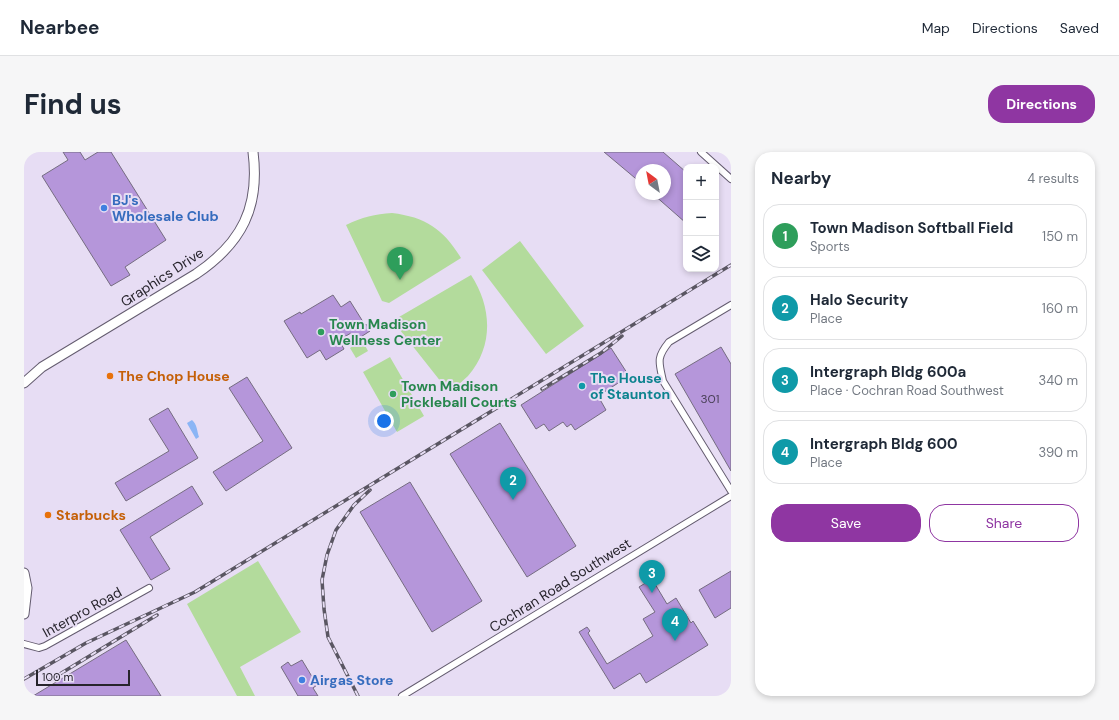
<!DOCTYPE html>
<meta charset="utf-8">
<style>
body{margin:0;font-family:"DM Sans",sans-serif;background:#f6f6f7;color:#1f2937}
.controls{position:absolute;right:12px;top:12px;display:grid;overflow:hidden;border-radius:8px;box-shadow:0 2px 6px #0003}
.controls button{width:36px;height:36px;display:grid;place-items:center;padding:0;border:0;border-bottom:1px solid #e0e1e3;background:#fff;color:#1f2937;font:20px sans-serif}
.compass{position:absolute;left:611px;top:12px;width:36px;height:36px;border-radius:50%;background:#fff;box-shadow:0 2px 6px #0003;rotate:328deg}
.scale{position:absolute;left:12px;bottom:10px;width:94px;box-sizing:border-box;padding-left:4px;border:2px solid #27242c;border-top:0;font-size:11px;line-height:14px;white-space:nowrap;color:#27242c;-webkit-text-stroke:3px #e7ddf4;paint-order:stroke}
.you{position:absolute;left:360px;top:269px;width:14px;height:14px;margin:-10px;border:3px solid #fff;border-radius:50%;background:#1a73e8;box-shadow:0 0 0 6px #1a73e833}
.badge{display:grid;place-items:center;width:26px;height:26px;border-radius:50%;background:#8f36a2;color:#fff;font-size:13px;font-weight:700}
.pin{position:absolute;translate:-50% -33px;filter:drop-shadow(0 1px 2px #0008)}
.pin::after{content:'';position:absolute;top:21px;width:14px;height:12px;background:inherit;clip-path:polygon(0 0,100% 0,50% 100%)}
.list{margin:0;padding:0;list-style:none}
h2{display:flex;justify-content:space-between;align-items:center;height:52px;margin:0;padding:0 16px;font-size:17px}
h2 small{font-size:13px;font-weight:400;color:#747a83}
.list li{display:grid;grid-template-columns:26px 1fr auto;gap:12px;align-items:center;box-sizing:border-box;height:64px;margin:0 8px 8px;padding:0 8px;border:1px solid #e0e1e3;border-radius:16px}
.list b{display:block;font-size:15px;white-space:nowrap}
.list p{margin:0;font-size:13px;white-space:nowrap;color:#747a83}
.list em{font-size:13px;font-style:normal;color:#747a83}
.actions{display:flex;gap:8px;padding:12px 16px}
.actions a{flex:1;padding:9px 0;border:1px solid #8f36a2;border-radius:16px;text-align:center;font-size:14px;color:#8f36a2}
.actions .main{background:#8f36a2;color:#fff}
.icon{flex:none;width:22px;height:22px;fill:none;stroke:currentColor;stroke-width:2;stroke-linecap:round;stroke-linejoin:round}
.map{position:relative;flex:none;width:707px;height:544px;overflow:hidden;border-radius:16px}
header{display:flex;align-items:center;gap:24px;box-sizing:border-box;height:56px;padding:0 20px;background:#fff;border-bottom:1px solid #e0e1e3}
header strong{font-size:19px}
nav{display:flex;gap:22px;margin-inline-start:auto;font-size:14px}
.intro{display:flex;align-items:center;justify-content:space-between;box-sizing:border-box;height:96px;padding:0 24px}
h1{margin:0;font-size:28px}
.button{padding:10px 18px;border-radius:16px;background:#8f36a2;color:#fff;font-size:14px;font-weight:700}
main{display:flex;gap:24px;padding:0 24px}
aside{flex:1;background:#fff;border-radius:16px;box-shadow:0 2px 6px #0003}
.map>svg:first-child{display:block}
</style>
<header>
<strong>Nearbee</strong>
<nav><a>Map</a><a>Directions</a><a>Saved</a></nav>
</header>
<div class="intro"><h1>Find us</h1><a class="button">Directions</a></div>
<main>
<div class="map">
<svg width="707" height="544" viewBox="0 0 707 544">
<rect width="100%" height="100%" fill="#e7ddf4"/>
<path fill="#b3db9c" d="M 368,61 C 402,65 420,78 437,106 L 365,151 L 358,149 L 322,73 C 338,65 351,62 368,61 Z
M 496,89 L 560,174 L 522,202 L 458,118 Z
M 447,123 C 468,155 470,194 444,224 C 438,230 431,235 425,240 L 372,173 L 375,165 Z
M 338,188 L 344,199 L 332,206 L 326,196 Z
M 366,205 L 400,264 L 373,280 L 339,220 Z
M 234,409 L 277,480 L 216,515 L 231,544 L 213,544 L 163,452 Z"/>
<path fill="#8bb5f5" d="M 168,268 C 173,272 173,279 175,285 L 172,287 L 164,273 L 163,271 Z"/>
<path fill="#b596da" stroke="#756c80" d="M 39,0 L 56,0 L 61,8 L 74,0 L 87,0 L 142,88 L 101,115 L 106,123 L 87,134 L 18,24 L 44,8 Z
M 580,0 L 639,0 L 662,20 L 662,71 L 629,42 L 641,42 L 641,18 L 617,18 L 617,31 Z
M 309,143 L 317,155 L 326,149 L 341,173 L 342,172 L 346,179 L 332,188 L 327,181 L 315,188 L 320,197 L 302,208 L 296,198 L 283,206 L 260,169 L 276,160 L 277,162 Z
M 697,195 L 707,212 L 707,319 L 651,222 Z
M 587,196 L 605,224 L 574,244 L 582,258 L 551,278 L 547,272 L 543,275 L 539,270 L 525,279 L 520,272 L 512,277 L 497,253 Z
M 223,225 L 268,296 L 202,339 L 189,320 L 239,289 L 205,236 Z
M 144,256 L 174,306 L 102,349 L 91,331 L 145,299 L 125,267 Z
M 476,271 L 552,394 L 503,425 L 426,302 Z
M 386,330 L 458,449 L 408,480 L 336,360 Z
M 168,334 L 179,352 L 126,385 L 146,417 L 127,428 L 96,378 Z
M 707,419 L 707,456 L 691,466 L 675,438 Z
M 628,427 L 643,452 L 652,446 L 667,471 L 669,469 L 684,493 L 622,531 L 616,521 L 590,537 L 555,480 L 563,475 L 566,479 L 564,481 L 583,512 L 629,484 L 619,467 L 631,460 L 615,435 Z
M 102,488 L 137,544 L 9,544 Z
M 278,508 L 293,533 L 289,536 L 294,544 L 274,544 L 257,515 L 264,510 L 267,514 Z"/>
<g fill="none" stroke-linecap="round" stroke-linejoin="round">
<g stroke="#645c6f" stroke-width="8">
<path id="street" d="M 677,0 L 707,27
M 707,153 L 645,190 C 632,206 635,210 639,229 L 707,339
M 0,492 L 15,496 L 21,494 L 125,436
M 378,544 L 707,344"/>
</g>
<g stroke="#645c6f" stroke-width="11">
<path id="secondary" d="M 0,231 L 18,215 L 172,122 C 218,91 236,55 229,0
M 0,421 L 3,436 L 0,462"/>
</g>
<use href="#street" stroke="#fff" stroke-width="6"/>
<use href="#secondary" stroke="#fff" stroke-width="9"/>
<g stroke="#5a5662" stroke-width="3.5">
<path id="rail" d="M 518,237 L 577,201 L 598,184
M 0,527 L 62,491 L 171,440 L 707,113
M 26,528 L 133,463
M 334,544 L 304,485 L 300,457 L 298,428 L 303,403 L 312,378 L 330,353 L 346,338"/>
</g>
<use href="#rail" stroke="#e7ddf4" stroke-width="2" stroke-dasharray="6" stroke-linecap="butt"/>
</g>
<g fill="#3f7fe0" stroke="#e7ddf4" stroke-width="1.5">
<circle cx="80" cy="56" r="4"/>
<circle cx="278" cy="528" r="4"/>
</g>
<g fill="#2e9e5b" stroke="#e7ddf4" stroke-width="1.5">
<circle cx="297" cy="180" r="4"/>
<circle cx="369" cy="242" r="4"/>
</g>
<g fill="#e8710a" stroke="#e7ddf4" stroke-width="1.5">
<circle cx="86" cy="224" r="4"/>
<circle cx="24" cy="363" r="4"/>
</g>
<circle fill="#0f9aa8" stroke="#e7ddf4" stroke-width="1.5" cx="558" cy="234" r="4"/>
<g text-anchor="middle" stroke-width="4" stroke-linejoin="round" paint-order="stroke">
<g font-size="12" fill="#4a4058">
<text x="686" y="251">301</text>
</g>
<g font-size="14" font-weight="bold" fill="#366cbe" stroke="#e7ddf4" text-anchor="start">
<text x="88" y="53">BJ's<tspan x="88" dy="16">Wholesale Club</tspan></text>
<text x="286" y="533">Airgas Store</text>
</g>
<g font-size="14" fill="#27242c" stroke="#e7ddf4">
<text transform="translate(138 125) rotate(-33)" y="5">Graphics Drive</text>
<text transform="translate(536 433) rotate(-32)" y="5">Cochran Road Southwest</text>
<text transform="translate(58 460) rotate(-29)" y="5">Interpro Road</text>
</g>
<g font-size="14" font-weight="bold" fill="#27864d" stroke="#e7ddf4" text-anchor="start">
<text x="305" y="177">Town Madison<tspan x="305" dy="16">Wellness Center</tspan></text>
<text x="377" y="239">Town Madison<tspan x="377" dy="16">Pickleball Courts</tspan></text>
</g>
<g font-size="14" font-weight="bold" fill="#c56008" stroke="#e7ddf4" text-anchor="start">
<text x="94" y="229">The Chop House</text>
<text x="32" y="368">Starbucks</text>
</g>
<g font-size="14" font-weight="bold" fill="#0d838f" stroke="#e7ddf4" text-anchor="start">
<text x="566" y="231">The House<tspan x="566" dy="16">of Staunton</tspan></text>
</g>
</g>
</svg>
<div class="controls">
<button>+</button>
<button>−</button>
<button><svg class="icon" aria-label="layers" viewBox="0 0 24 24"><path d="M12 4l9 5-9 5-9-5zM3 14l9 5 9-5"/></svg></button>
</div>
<svg class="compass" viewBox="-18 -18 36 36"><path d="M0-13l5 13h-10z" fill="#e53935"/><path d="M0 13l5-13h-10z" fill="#747a83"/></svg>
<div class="scale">100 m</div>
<div class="you"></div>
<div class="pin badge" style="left:376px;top:128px;background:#2e9e5b">1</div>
<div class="pin badge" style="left:489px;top:348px;background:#0f9aa8">2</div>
<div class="pin badge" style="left:628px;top:441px;background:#0f9aa8">3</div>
<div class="pin badge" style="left:651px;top:489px;background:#0f9aa8">4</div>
</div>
<aside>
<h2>Nearby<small>4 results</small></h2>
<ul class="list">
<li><span class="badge" style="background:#2e9e5b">1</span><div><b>Town Madison Softball Field</b><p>Sports</p></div><em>150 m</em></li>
<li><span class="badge" style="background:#0f9aa8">2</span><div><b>Halo Security</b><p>Place</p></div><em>160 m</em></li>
<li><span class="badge" style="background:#0f9aa8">3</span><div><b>Intergraph Bldg 600a</b><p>Place · Cochran Road Southwest</p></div><em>340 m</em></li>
<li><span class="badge" style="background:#0f9aa8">4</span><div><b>Intergraph Bldg 600</b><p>Place</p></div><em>390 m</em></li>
</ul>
<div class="actions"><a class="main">Save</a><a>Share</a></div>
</aside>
</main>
